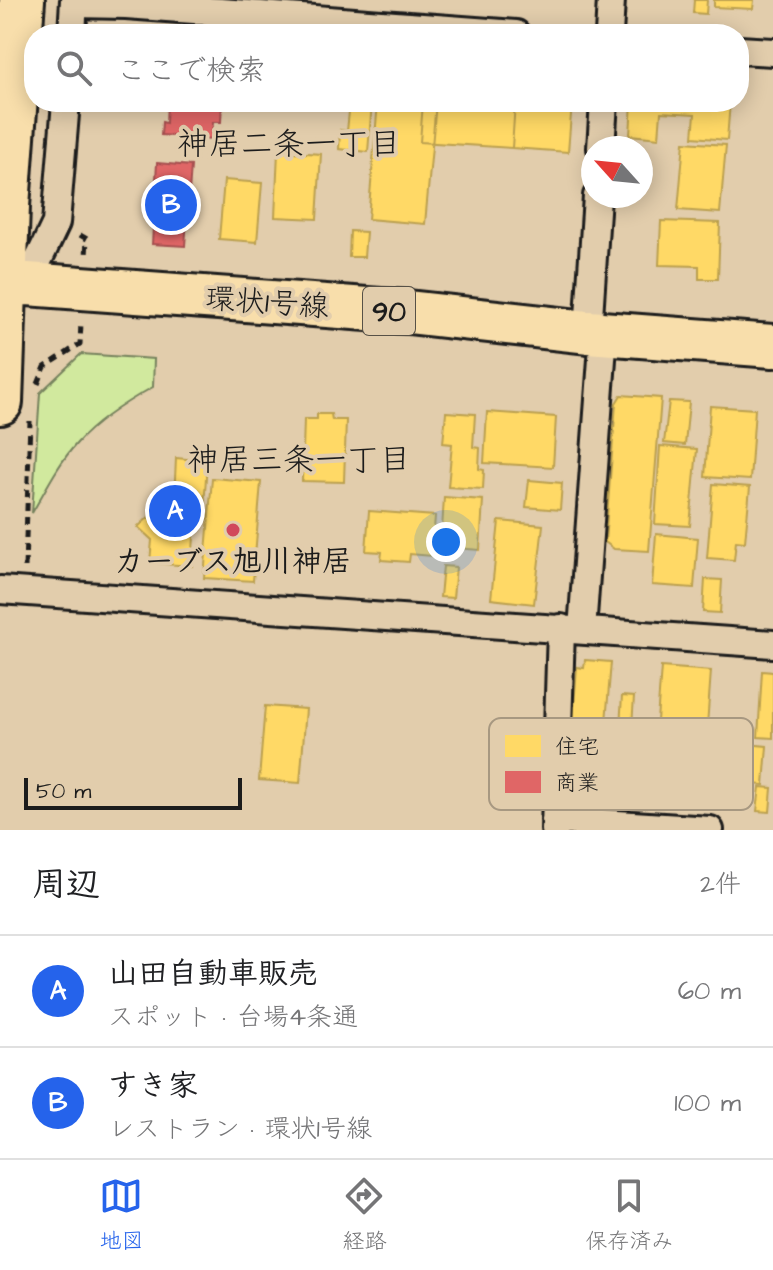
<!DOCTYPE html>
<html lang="ja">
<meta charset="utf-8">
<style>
body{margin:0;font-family:"Architects Daughter","Klee One",sans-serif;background:#f6f6f6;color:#202124}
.compass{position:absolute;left:581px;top:136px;width:72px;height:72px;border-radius:50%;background:#fff;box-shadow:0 4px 20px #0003;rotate:297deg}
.scale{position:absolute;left:24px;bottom:20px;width:218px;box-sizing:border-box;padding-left:8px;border:4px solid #1c1c1c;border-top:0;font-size:22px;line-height:28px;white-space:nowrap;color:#1c1c1c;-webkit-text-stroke:6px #e2cdac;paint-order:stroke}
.you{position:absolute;left:446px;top:542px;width:28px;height:28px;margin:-20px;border:6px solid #fff;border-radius:50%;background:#1a73e8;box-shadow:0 0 0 12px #1a73e833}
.badge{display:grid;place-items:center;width:52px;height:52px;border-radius:50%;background:#2563eb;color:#fff;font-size:26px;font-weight:700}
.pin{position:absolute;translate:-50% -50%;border:4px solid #fff;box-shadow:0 2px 8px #0006}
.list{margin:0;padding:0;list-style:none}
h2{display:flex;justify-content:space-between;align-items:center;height:104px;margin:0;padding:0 32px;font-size:34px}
h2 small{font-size:26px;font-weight:400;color:#757577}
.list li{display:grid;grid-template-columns:52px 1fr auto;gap:24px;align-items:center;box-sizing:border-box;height:112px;padding:0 32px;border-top:2px solid #e0e0e0}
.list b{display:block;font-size:30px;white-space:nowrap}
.list p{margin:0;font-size:26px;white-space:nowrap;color:#757577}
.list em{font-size:26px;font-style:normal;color:#757577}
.icon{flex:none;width:44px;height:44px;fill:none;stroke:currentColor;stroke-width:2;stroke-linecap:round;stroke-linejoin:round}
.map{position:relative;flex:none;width:773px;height:830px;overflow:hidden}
.search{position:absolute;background:#fff;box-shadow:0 4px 20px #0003;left:24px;right:24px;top:24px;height:88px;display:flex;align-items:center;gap:20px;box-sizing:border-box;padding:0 28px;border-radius:32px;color:#757577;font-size:30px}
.sheet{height:328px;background:#fff}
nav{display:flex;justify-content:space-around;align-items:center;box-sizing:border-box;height:112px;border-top:2px solid #e0e0e0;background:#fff;font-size:22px;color:#757577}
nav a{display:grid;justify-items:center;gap:4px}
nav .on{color:#2563eb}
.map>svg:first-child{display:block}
</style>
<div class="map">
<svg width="773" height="830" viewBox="0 0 773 830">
<rect width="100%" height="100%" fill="#e2cdac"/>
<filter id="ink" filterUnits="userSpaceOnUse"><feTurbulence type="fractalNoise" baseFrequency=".0125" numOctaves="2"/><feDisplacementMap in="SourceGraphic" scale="16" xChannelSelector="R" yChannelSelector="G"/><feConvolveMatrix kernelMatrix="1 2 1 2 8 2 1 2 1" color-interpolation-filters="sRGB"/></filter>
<g filter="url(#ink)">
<path fill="#d1e99e" stroke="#76825d" stroke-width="2" d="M 81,354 L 154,359 L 153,387 C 126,402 97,420 77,443 C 58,464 46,489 32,513 L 40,393 Z"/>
<path fill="#ffd966" stroke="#bba050" stroke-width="2" d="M 694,0 L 707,0 L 706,14 L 693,13 Z
M 714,0 L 754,0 L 753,9 L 714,7 Z
M 350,102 L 372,102 L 368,152 L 339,149 L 340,130 L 347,131 Z
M 378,102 L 436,102 L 425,224 L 368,219 Z
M 423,102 L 515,102 L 512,148 L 420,142 Z
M 515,102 L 572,102 L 568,152 L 512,148 Z
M 632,102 L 730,102 L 727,140 L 693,137 L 695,114 L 661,112 L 659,138 L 630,135 Z
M 684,142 L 726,145 L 720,213 L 678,210 Z
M 278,151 L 321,154 L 317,219 L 275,217 Z
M 224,180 L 262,183 L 257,242 L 219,239 Z
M 661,221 L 720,223 L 718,279 L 699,279 L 699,266 L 659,265 Z
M 350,231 L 366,232 L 364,257 L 349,257 Z
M 621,395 L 661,398 L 649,551 L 614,549 L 605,542 L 616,403 Z
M 669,401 L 689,402 L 685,445 L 664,443 Z
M 710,406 L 755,409 L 750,480 L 705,477 Z
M 446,412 L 475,414 L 473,447 L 480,448 L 479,469 L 484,470 L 483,489 L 448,487 L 452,444 L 443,443 Z
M 487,412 L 556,417 L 553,467 L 484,463 Z
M 317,414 L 331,414 L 332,420 L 346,420 L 344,482 L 302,481 L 304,419 L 317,419 Z
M 660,446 L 697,449 L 690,526 L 655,524 Z
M 176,458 L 207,461 L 204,508 L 196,507 L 192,566 L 150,563 L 152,540 L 138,527 L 153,513 L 154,499 L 174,500 Z
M 212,478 L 261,482 L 253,581 L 204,578 Z
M 529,480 L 562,483 L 560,510 L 526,507 Z
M 713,484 L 750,487 L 745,542 L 736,541 L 734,560 L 707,558 Z
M 444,497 L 483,500 L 480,550 L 441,547 Z
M 369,511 L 435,516 L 432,556 L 410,554 L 409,562 L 381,560 L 382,552 L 366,551 Z
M 499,521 L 543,525 L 534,604 L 491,599 Z
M 656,534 L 698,538 L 694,588 L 652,585 Z
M 443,566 L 456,567 L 453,598 L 440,597 Z
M 705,579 L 722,580 L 720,613 L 703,612 Z
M 585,660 L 611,662 L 606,722 L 573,720 L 577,667 L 584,668 Z
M 661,667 L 711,671 L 707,726 L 657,721 Z
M 762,671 L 773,672 L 773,738 L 758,737 Z
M 622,696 L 634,697 L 632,726 L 620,726 Z
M 265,706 L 306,709 L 300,783 L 259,780 Z
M 735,743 L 767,746 L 764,785 L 719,782 L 722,749 L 735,750 Z
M 760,787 L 772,788 L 770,812 L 757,811 Z"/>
<path fill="#e06666" stroke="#a55050" stroke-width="2" d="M 167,102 L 222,102 L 221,122 L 213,122 L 212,139 L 161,135 L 162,122 L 166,123 Z
M 157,163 L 191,166 L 185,246 L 152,244 Z"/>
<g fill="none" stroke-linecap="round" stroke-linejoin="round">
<g stroke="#1c1c1c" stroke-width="32">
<path id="street" d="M 74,4 L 126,5 L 516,34
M 72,34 L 74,0
M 609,34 L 611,0
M 739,50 L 773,52
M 601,148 L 604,102
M 27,284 L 56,223 L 66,102
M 588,332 L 597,196
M 0,590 L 773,644
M 582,630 L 604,332
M 555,820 L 710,830
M 555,830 L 561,628"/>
</g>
<g stroke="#1c1c1c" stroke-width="48">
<path id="primary" d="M 0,287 L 27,284 L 408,312 L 588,332 L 773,346"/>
</g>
<g stroke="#1c1c1c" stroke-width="50">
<path id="highway" d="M 0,402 L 7,206 L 22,0"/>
</g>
<path stroke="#1c1c1c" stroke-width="5" stroke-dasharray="8 6" stroke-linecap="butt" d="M 80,235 L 87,239 L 86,256
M 38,384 L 45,367 L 80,344 L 81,322
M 25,567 L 30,421"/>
<use href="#street" stroke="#e2cdac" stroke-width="26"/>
<use href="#primary" stroke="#f8deab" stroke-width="42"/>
<use href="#highway" stroke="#f8deab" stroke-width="44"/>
</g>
</g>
<circle fill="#d1495b" stroke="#e2cdac" stroke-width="3" cx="233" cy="530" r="8"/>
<g text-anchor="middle" stroke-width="8" stroke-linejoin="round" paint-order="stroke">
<rect fill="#e2cdac" stroke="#575147" stroke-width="2" x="363" y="287" width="52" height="48" rx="6"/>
<g font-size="28" font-weight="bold" fill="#1c1c1c">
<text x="389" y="321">90</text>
</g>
<g font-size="30" fill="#1c1c1c" stroke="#e2cdac">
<text transform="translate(267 302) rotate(4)" y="10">環状1号線</text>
</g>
<g font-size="30" font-weight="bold" fill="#1c1c1c" stroke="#e2cdac">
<text x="233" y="571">カーブス旭川神居</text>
</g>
<g font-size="32" fill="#1c1c1c" stroke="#e2cdac">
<text x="289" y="154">神居二条一丁目</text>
<text x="299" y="470">神居三条一丁目</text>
</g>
</g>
<rect x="489" y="718" width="264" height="92" rx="12" fill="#e2cdac" stroke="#a79881" stroke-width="2"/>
<rect x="505" y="735" width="36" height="22" fill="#ffd966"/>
<rect x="505" y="771" width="36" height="22" fill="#e06666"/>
<g font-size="22" fill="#1c1c1c">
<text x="555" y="754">住宅</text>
<text x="555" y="790">商業</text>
</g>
</svg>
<svg class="compass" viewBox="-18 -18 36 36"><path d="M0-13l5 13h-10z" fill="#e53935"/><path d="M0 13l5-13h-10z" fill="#757577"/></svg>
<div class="scale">50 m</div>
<div class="you"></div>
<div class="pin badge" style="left:175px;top:511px">A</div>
<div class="pin badge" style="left:171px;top:205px">B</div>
<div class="search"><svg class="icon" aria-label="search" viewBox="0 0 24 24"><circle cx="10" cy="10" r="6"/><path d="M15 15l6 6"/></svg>ここで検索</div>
</div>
<section class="sheet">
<h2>周辺<small>2件</small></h2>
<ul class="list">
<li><span class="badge">A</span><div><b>山田自動車販売</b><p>スポット · 台場4条通</p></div><em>60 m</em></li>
<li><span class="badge">B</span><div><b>すき家</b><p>レストラン · 環状1号線</p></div><em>100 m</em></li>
</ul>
</section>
<nav>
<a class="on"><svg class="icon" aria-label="map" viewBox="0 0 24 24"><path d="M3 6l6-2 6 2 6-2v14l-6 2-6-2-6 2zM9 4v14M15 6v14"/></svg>地図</a>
<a><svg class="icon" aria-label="directions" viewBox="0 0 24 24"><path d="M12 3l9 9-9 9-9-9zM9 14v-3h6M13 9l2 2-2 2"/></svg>経路</a>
<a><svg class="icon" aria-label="saved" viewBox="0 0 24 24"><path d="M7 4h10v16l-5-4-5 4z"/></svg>保存済み</a>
</nav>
